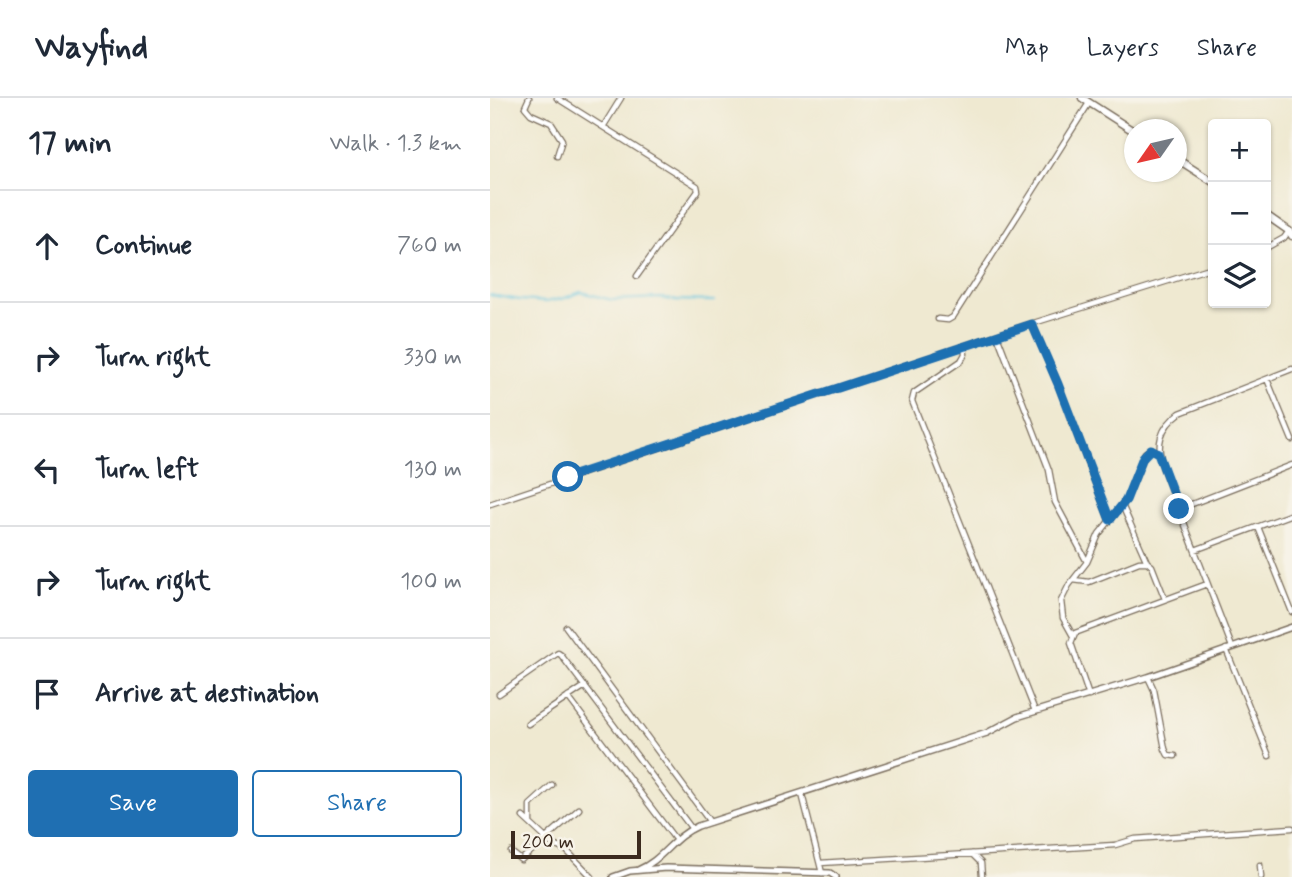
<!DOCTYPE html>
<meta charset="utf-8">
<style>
body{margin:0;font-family:Mynerve,sans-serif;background:#f2f2f3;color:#1f2937}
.controls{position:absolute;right:21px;top:21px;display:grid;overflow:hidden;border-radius:7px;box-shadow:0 2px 5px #0004}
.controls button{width:63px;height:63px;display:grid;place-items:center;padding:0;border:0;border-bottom:2px solid #e0e1e3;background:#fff;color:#1f2937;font:35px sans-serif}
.compass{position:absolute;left:634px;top:21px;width:63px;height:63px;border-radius:50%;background:#fff;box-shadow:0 2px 5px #0004;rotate:236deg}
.scale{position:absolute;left:21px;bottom:18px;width:130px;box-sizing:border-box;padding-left:7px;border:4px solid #3b2a1e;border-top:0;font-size:19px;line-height:24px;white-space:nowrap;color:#3b2a1e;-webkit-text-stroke:5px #f7f3e8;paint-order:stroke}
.stop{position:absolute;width:21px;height:21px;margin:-16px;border:5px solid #1f6fb2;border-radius:50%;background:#fff}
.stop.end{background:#1f6fb2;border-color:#fff;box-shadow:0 2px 7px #0008}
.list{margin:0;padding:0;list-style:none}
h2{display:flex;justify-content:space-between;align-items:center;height:91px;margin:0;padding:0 28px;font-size:30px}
h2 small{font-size:23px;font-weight:400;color:#747a83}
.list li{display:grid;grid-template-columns:46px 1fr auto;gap:21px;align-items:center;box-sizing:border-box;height:112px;padding:0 28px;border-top:2px solid #e0e1e3}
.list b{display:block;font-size:26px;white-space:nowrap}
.list em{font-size:23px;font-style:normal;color:#747a83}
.actions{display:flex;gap:14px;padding:21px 28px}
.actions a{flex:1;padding:16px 0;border:2px solid #1f6fb2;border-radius:7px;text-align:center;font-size:24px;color:#1f6fb2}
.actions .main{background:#1f6fb2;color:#fff}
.icon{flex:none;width:38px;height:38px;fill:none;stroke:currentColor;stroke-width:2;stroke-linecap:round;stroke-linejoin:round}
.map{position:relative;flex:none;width:802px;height:779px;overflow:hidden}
header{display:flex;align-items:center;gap:42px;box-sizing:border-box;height:98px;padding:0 35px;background:#fff;border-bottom:2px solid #e0e1e3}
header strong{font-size:33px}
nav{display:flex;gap:38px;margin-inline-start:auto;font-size:24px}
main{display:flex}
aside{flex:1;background:#fff}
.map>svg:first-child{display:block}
</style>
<header>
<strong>Wayfind</strong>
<nav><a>Map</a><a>Layers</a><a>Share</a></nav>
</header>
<main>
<aside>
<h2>17 min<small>Walk · 1.3 km</small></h2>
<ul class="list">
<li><svg class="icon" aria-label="ahead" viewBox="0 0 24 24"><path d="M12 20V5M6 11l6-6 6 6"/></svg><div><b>Continue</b></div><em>760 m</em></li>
<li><svg class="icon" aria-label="right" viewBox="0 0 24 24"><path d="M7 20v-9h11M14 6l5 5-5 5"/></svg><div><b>Turn right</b></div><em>330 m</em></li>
<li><svg class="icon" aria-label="left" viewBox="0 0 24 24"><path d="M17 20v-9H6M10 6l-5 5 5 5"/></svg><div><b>Turn left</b></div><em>130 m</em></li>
<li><svg class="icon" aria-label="right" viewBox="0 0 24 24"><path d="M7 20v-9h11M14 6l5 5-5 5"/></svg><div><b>Turn right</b></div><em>100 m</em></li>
<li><svg class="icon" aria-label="arrive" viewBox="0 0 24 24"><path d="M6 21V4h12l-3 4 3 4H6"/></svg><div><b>Arrive at destination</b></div></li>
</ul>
<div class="actions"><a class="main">Save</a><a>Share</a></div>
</aside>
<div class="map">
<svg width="802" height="779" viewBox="0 0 802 779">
<rect width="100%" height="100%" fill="#f7f3e8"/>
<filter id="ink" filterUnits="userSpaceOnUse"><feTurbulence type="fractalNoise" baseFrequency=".0143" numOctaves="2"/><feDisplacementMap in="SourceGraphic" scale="14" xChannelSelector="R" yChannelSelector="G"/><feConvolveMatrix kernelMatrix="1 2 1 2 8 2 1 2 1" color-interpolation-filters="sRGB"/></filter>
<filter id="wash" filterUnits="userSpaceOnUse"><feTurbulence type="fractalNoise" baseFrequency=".00686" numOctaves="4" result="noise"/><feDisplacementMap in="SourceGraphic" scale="28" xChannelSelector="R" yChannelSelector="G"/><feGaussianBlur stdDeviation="1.57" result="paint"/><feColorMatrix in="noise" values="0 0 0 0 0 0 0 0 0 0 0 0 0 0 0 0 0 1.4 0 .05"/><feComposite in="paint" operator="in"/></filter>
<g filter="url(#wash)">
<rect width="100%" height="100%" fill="#efe9d1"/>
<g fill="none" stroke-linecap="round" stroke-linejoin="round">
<path stroke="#61c4df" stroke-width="2" d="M 0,197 L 30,202 L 56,204 L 75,200 L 91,194 L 122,202 L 170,200 L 183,202 L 224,203"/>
</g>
</g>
<g filter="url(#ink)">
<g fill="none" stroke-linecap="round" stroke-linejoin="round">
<g stroke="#7a6d5d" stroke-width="7">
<path id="minor" d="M 39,0 L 35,9 L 41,16 L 61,25 L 72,42 L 67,58
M 67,0 L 207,88 L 208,93 L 147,178
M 113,29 L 131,0
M 776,150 L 794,140 L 799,133
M 448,221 L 458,222 L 463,219 L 599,5
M 542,226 L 568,286 L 619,421
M 507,237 L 559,372 L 565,404 L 597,464
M 474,248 L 475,256 L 471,263 L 424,295 L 422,303 L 545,613
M 777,281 L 802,342
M 0,406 L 534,228 L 723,169
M 632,407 L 657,464
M 689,411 L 802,367
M 768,429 L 802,514
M 705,452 L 802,416
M 583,482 L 599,484 L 649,464 L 657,464 L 662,468 L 675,501
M 76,529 L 220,724
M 583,538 L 573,520 L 571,503 L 579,487 L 597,464 L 609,436 L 636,402 L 655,355 L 661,351 L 667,354
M 742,549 L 673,370 C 666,347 669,330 690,315 L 802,271
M 736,551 L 779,658
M 658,579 L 664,592 L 675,651 L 678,657 L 685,658
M 9,596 L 65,557 L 68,555 L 71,557 L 202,731
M 599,598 L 581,545 L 585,535 L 717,486
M 78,599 L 185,741
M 38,626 L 95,588
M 312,696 L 332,775
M 33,719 L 62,746 L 77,753 L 102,779
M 40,724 L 40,707 L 62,687
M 21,754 L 31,762 L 89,711
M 482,756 L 491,765 L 492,779
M 330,765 L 625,747 L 645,741 L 802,730
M 770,767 L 771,779"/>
</g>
<g stroke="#7a6d5d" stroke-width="8">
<path id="tertiary" d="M 148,772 C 173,762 182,739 208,728 L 497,635 L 527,619 L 658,579 L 802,529
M 123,779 L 140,773 L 176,770 L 340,775 L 346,779"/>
</g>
<g stroke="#7a6d5d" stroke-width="9">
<path id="secondary" d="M 592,0 L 645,34
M 687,61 L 723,84
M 776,117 L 799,133 L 802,138"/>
</g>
<use href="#minor" stroke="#fff" stroke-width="4.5"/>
<use href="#tertiary" stroke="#fff" stroke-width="5"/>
<use href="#secondary" stroke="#fff" stroke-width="6"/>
</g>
</g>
<g fill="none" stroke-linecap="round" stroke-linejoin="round" filter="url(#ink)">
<path stroke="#1f6fb2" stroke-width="9" d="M 78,379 L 542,226 L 568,286 L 620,422 L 636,402 L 653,359 L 661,351 L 668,355 L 689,411"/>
</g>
</svg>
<div class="controls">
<button>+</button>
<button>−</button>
<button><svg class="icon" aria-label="layers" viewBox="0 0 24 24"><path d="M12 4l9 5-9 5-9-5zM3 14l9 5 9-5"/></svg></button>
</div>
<svg class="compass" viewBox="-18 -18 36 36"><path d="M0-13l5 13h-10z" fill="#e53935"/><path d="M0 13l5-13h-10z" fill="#747a83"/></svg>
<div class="scale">200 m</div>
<div class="stop" style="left:78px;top:379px"></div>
<div class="stop end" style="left:689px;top:411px"></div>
</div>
</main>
